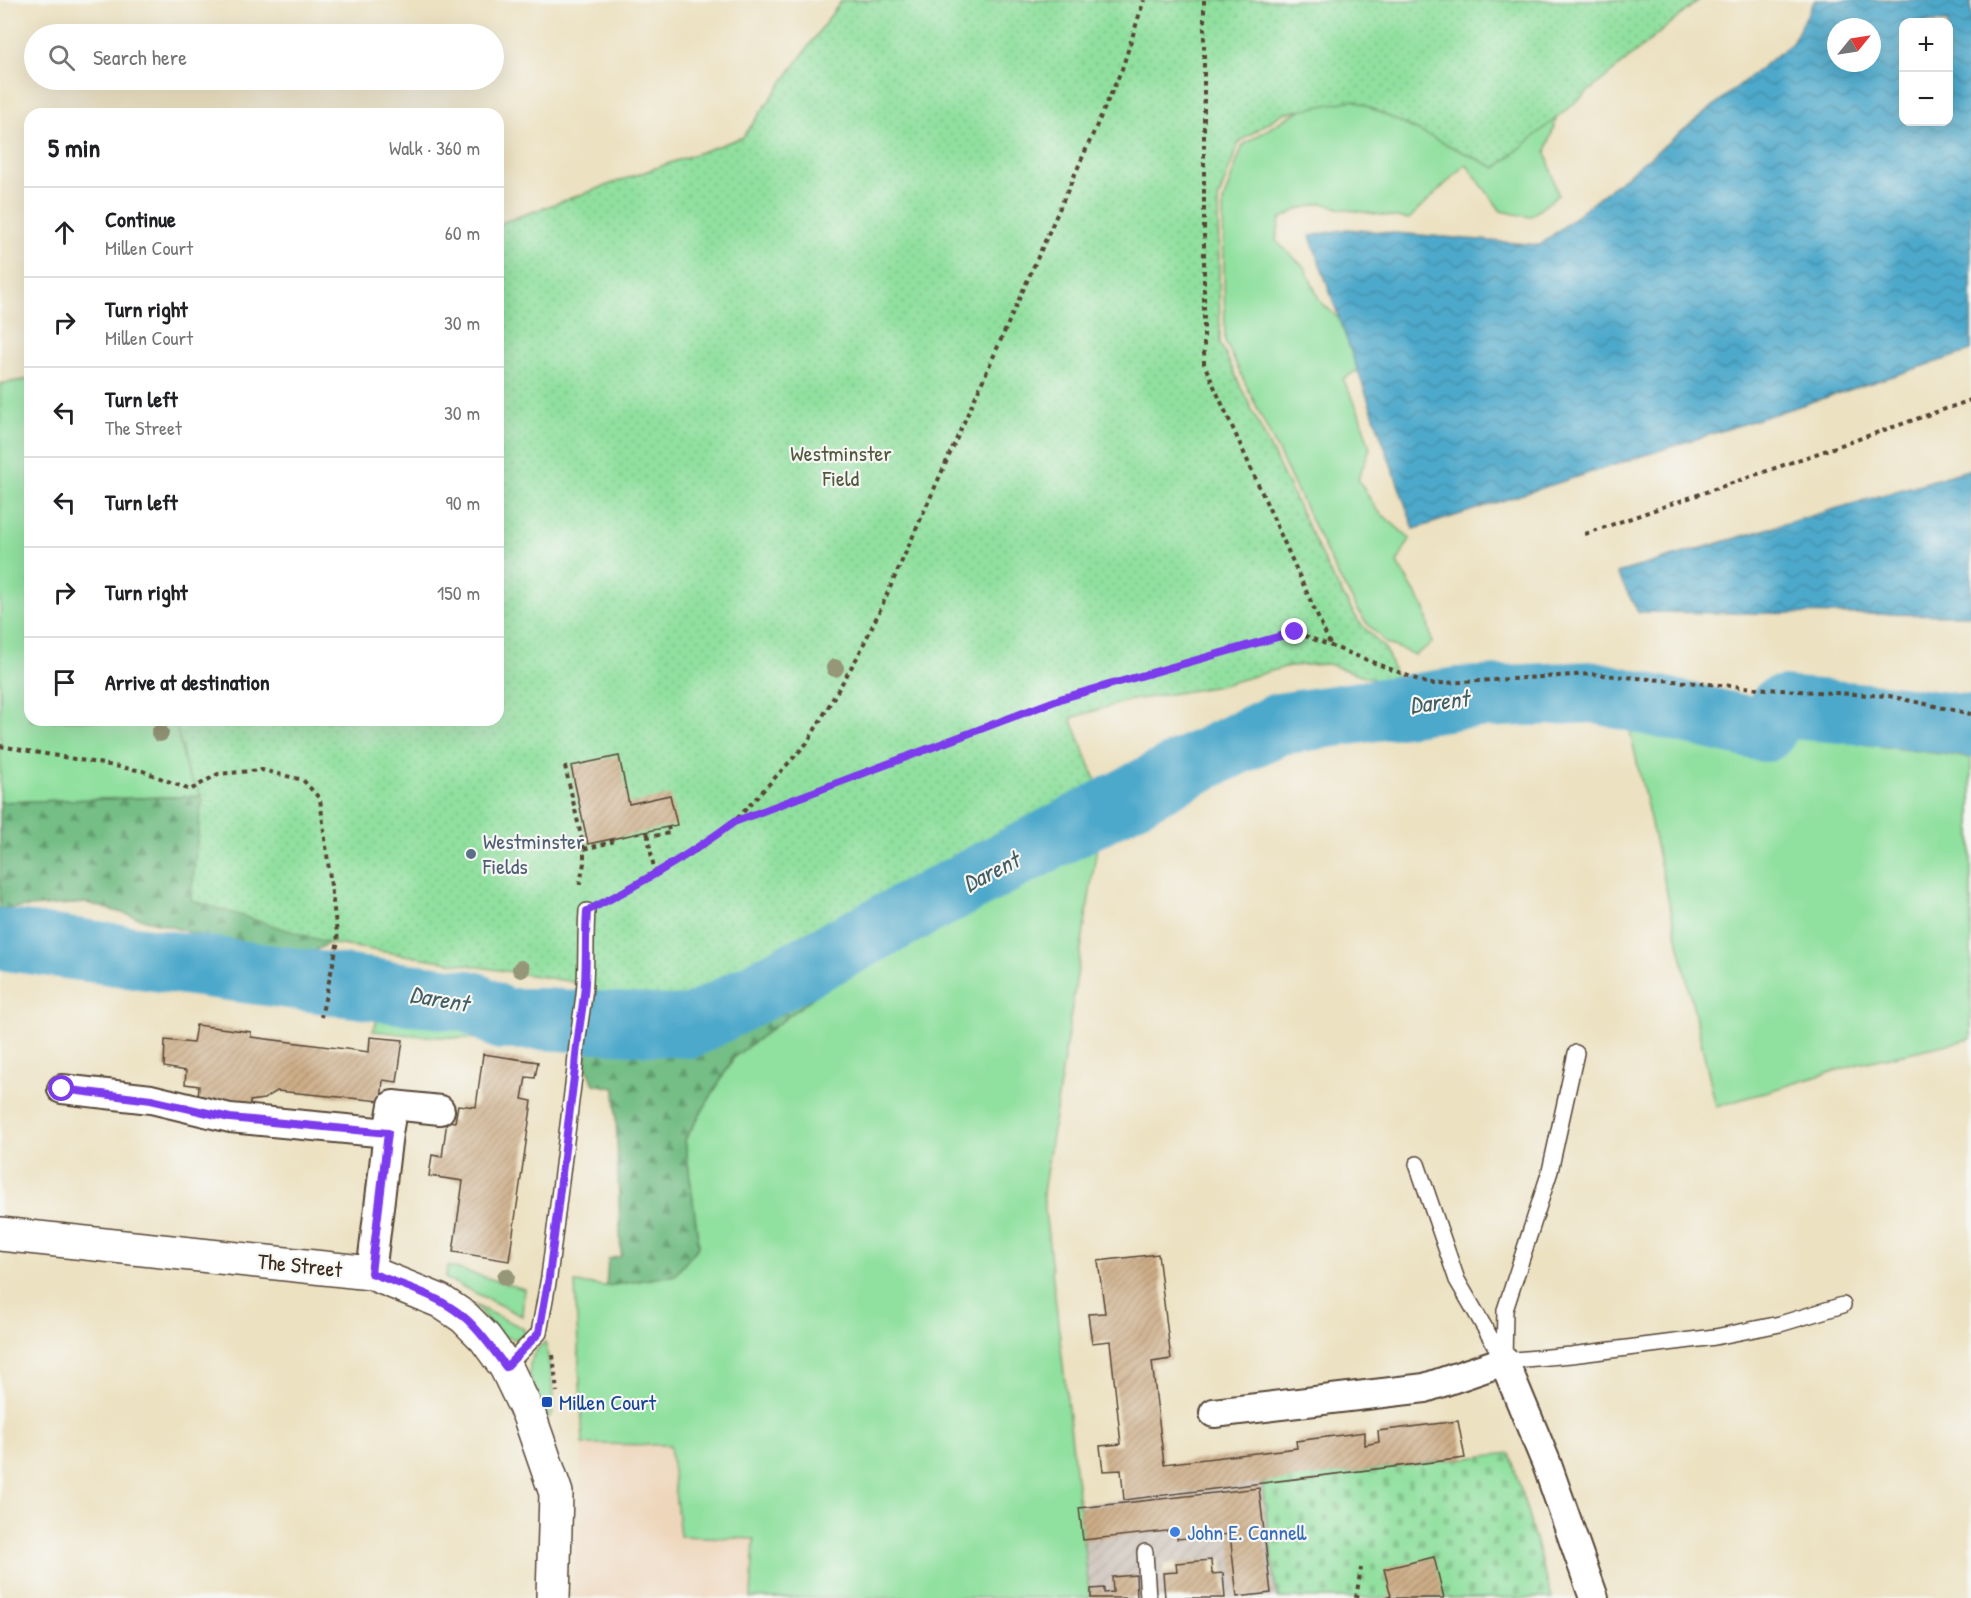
<!DOCTYPE html>
<meta charset="utf-8">
<style>
body{margin:0;font-family:"Patrick Hand",sans-serif;background:#f2f2f2;color:#202124}
.controls{position:absolute;right:18px;top:18px;display:grid;overflow:hidden;border-radius:12px;box-shadow:0 6px 24px #0002}
.controls button{width:54px;height:54px;display:grid;place-items:center;padding:0;border:0;border-bottom:2px solid #e0e0e0;background:#fff;color:#202124;font:30px sans-serif}
.compass{position:absolute;left:1827px;top:18px;width:54px;height:54px;border-radius:50%;background:#fff;box-shadow:0 6px 24px #0002;rotate:60deg}
.stop{position:absolute;width:18px;height:18px;margin:-14px;border:4px solid #7c3aed;border-radius:50%;background:#fff}
.stop.end{background:#7c3aed;border-color:#fff;box-shadow:0 2px 6px #0008}
.list{margin:0;padding:0;list-style:none}
h2{display:flex;justify-content:space-between;align-items:center;height:78px;margin:0;padding:0 24px;font-size:26px}
h2 small{font-size:20px;font-weight:400;color:#757577}
.list li{display:grid;grid-template-columns:39px 1fr auto;gap:18px;align-items:center;box-sizing:border-box;height:90px;padding:0 24px;border-top:2px solid #e0e0e0}
.list b{display:block;font-size:22px;white-space:nowrap}
.list p{margin:0;font-size:20px;white-space:nowrap;color:#757577}
.list em{font-size:20px;font-style:normal;color:#757577}
.icon{flex:none;width:33px;height:33px;fill:none;stroke:currentColor;stroke-width:2;stroke-linecap:round;stroke-linejoin:round}
.map{position:relative;flex:none;width:1971px;height:1598px;overflow:hidden}
.search{position:absolute;background:#fff;box-shadow:0 6px 24px #0002;left:24px;top:24px;width:480px;height:66px;display:flex;align-items:center;gap:15px;box-sizing:border-box;padding:0 21px;border-radius:33px;color:#757577;font-size:22px}
.panel{position:absolute;background:#fff;box-shadow:0 6px 24px #0002;left:24px;top:108px;width:480px;height:618px;border-radius:18px}
.map>svg:first-child{display:block}
</style>
<div class="map">
<svg width="1971" height="1598" viewBox="0 0 1971 1598">
<defs>
<pattern id="industrial-furrows" width="10" height="10" patternUnits="userSpaceOnUse" patternTransform="scale(1.5)"><rect width="10" height="10" fill="#ccc2b9"/><path d="M-1 1l2-2M0 10L10 0M9 11l2-2" fill="none" stroke="#b0a79f"/></pattern>
<pattern id="forest-firs" width="22" height="20" patternUnits="userSpaceOnUse" patternTransform="scale(1.5)"><rect width="22" height="20" fill="#74be86"/><path d="M5 1l3.5 6h-7zM16 11l3.5 6h-7z" fill="#609b6d"/></pattern>
<pattern id="cemetery-stones" width="16" height="16" patternUnits="userSpaceOnUse" patternTransform="scale(1.5)"><rect width="16" height="16" fill="#90e09f"/><path d="M2 7V4a2 2 0 0 1 4 0v3zM10 15v-3a2 2 0 0 1 4 0v3z" fill="#7dc088"/></pattern>
<pattern id="park-dots" width="8" height="8" patternUnits="userSpaceOnUse" patternTransform="scale(1.5)"><rect width="8" height="8" fill="#90e09f"/><path d="M2 2h.1M6 6h.1" fill="none" stroke="#7dc088" stroke-width="1.8" stroke-linecap="round"/></pattern>
<pattern id="water-waves" width="16" height="10" patternUnits="userSpaceOnUse" patternTransform="scale(1.5)"><rect width="16" height="10" fill="#4da9cb"/><path d="M0 5q4-4 8 0t8 0" fill="none" stroke="#418aa4"/></pattern>
<pattern id="building-hatch" width="6" height="6" patternUnits="userSpaceOnUse" patternTransform="scale(1.5)"><rect width="6" height="6" fill="#ceae88"/><path d="M-1 1l2-2M0 6l6-6M5 7l2-2" fill="none" stroke="#a88e6f"/></pattern>
</defs>
<rect width="100%" height="100%" fill="#f6f6f2"/>
<filter id="ink" filterUnits="userSpaceOnUse"><feTurbulence type="fractalNoise" baseFrequency=".0167" numOctaves="2"/><feDisplacementMap in="SourceGraphic" scale="12" xChannelSelector="R" yChannelSelector="G"/><feConvolveMatrix kernelMatrix="1 2 1 2 8 2 1 2 1" color-interpolation-filters="sRGB"/></filter>
<filter id="wash" filterUnits="userSpaceOnUse"><feTurbulence type="fractalNoise" baseFrequency=".008" numOctaves="4" result="noise"/><feDisplacementMap in="SourceGraphic" scale="24" xChannelSelector="R" yChannelSelector="G"/><feGaussianBlur stdDeviation="1.35" result="paint"/><feColorMatrix in="noise" values="0 0 0 0 0 0 0 0 0 0 0 0 0 0 0 0 0 1.4 0 .05"/><feComposite in="paint" operator="in"/></filter>
<g filter="url(#wash)">
<rect width="100%" height="100%" fill="#ece1c1"/>
<path fill="#eed6bb" d="M 583,1444 L 670,1445 L 680,1535 L 754,1539 L 751,1598 L 572,1598 Z"/>
<path fill="url(#industrial-furrows)" d="M 1262,1482 L 1277,1598 L 1228,1598 L 1223,1559 L 1165,1564 L 1163,1573 L 1165,1598 L 1091,1598 L 1078,1505 Z"/>
<path fill="#90e09f" stroke="#66855e" stroke-width="1.5" d="M 1346,85 L 1565,91 L 1546,152 L 1558,195 L 1530,217 L 1501,211 L 1466,164 L 1409,219 L 1342,209 L 1322,203 L 1299,209 L 1280,219 L 1276,241 L 1305,268 L 1320,301 L 1349,328 L 1369,363 L 1343,379 L 1358,410 L 1370,448 L 1358,479 L 1376,509 L 1410,539 L 1397,563 L 1425,609 L 1432,643 L 1415,655 L 1386,643 L 1364,620 L 1337,574 L 1225,341 L 1223,201 L 1243,145 L 1286,118 Z
M 30,379 L 30,720 L 175,720 L 187,773 L 202,796 L 0,802 L 0,384 Z
M 1626,714 L 1971,758 L 1971,1039 L 1858,1064 L 1716,1107 Z
M 1099,834 L 1043,1193 L 1090,1598 L 751,1598 L 754,1539 L 680,1536 L 670,1445 L 583,1444 L 575,1283 L 606,1286 L 675,1275 L 699,1246 L 685,1140 L 734,1057 L 868,956 Z
M 396,1006 L 420,1016 L 443,1011 L 465,1011 L 507,1029 L 537,1026 L 562,1028 L 560,1044 L 410,1035 L 373,1031 L 382,1008 Z
M 448,1266 L 524,1289 L 522,1316 L 445,1278 Z
M 474,1305 L 523,1328 L 525,1334 L 515,1339 L 502,1336 Z
M 545,1342 C 550,1365 555,1391 552,1415 L 548,1418 C 535,1393 516,1365 545,1342 Z"/>
<path fill="url(#forest-firs)" stroke="#587452" stroke-width="1.5" d="M 202,796 L 346,867 L 329,943 L 294,962 L 87,903 L 0,909 L 0,802 Z
M 868,956 L 734,1057 L 685,1140 L 699,1246 L 675,1275 L 606,1286 L 608,1259 L 621,1256 L 615,1088 L 594,1084 L 586,1066 L 587,1043 L 648,1048 Z"/>
<path fill="url(#cemetery-stones)" stroke="#66855e" stroke-width="1.5" d="M 1510,1453 L 1552,1598 L 1277,1598 L 1262,1482 Z"/>
<path fill="url(#park-dots)" stroke="#66855e" stroke-width="1.5" d="M 842,0 L 1699,0 L 1496,168 L 1354,100 L 1283,113 L 1239,142 L 1218,200 L 1220,343 L 1332,577 L 1359,622 L 1386,650 L 1400,688 L 1328,664 L 1289,666 L 1219,686 L 1127,701 L 1071,718 L 1104,801 L 688,1011 L 592,1015 L 595,988 L 568,981 L 329,943 L 191,900 L 202,796 L 187,773 L 175,720 L 498,720 L 498,224 L 743,137 Z"/>
<path fill="url(#water-waves)" stroke="#446a74" stroke-width="1.5" fill-rule="evenodd" d="M 1815,0 L 1971,0 L 1971,351 L 1414,529 L 1310,236 L 1347,229 L 1540,245 L 1792,43 ZM 1904,22 L 1948,22 L 1948,122 L 1904,122 ZM 1836,27 L 1872,27 L 1872,63 L 1836,63 Z
M 1971,469 L 1971,615 L 1638,612 L 1617,573 Z"/>
<g fill="none" stroke-linecap="round" stroke-linejoin="round">
<path stroke="#4da9cb" stroke-width="62" d="M 0,939 L 400,993 L 469,1001 L 503,1019 L 540,1019 L 690,1027 L 1188,767 L 1279,724 L 1459,698 L 1594,692 L 1765,731 L 1780,707 L 1891,716 L 1971,726"/>
</g>
<g id="blocks">
<path fill="url(#building-hatch)" d="M 619,756 L 629,804 L 670,795 L 677,825 L 588,844 L 571,766 Z
M 196,1025 L 251,1032 L 251,1037 L 369,1052 L 370,1037 L 403,1040 L 397,1082 L 383,1080 L 381,1101 L 277,1091 L 264,1099 L 250,1101 L 250,1107 L 198,1100 L 199,1086 L 185,1084 L 186,1071 L 164,1067 L 165,1040 L 193,1043 Z
M 483,1054 L 538,1062 L 535,1078 L 526,1077 L 522,1099 L 532,1101 L 509,1261 L 453,1252 L 463,1181 L 429,1176 L 432,1155 L 442,1157 L 447,1121 L 455,1122 L 458,1105 L 476,1107 Z
M 1158,1254 L 1171,1359 L 1152,1362 L 1164,1464 L 1297,1448 L 1296,1441 L 1365,1432 L 1365,1445 L 1379,1442 L 1378,1431 L 1458,1421 L 1465,1458 L 1124,1500 L 1121,1470 L 1103,1471 L 1100,1446 L 1121,1444 L 1110,1341 L 1092,1343 L 1088,1314 L 1105,1313 L 1098,1261 Z
M 1259,1488 L 1271,1593 L 1237,1597 L 1230,1534 L 1177,1539 L 1176,1530 L 1083,1540 L 1079,1508 Z
M 1434,1557 L 1444,1598 L 1385,1598 L 1391,1596 L 1384,1569 Z
M 1211,1560 L 1212,1574 L 1223,1573 L 1225,1598 L 1165,1598 L 1163,1573 L 1177,1572 L 1176,1563 Z
M 1136,1575 L 1137,1598 L 1091,1598 L 1091,1589 L 1104,1588 L 1104,1593 L 1113,1592 L 1112,1577 Z"/>
</g>
</g>
<g filter="url(#ink)">
<use href="#blocks" fill-opacity="0" stroke="#564536" stroke-width="1.5"/>
<g fill="none" stroke-linecap="round" stroke-linejoin="round">
<g stroke="#564536" stroke-width="18">
<path id="service" d="M 1417,1164 L 1457,1280 L 1504,1361
M 1504,1361 L 1571,1355 L 1715,1337 L 1780,1324 L 1843,1305
M 1504,1361 L 1505,1310 L 1550,1171 L 1576,1053
M 506,1367 L 539,1333 L 549,1277 L 575,1069 C 576,1044 581,1020 584,995 C 587,967 585,939 587,911
M 1145,1552 L 1148,1598"/>
</g>
<g stroke="#564536" stroke-width="32">
<path id="minor" d="M 62,1089 L 151,1099 L 230,1118 L 388,1133 L 393,1105 L 440,1110
M 371,1273 L 388,1133
M 1214,1413 L 1425,1388 L 1504,1361 L 1546,1462 L 1594,1598"/>
</g>
<g stroke="#564536" stroke-width="36">
<path id="tertiary" d="M 0,1234 L 371,1273 L 440,1301 L 464,1317 L 485,1338 L 506,1367 L 529,1415 L 556,1493 L 553,1598"/>
</g>
<path stroke="#564536" stroke-width="4" stroke-dasharray="4.5 4.5" stroke-linecap="butt" d="M 1204,0 L 1204,364 L 1330,644
M 1585,534 L 1971,400
M 0,746 L 143,771 L 190,790 L 218,774 L 262,770 L 303,780 L 320,799 L 338,941 L 321,1017
M 565,766 L 584,849 L 584,863 L 579,888
M 734,822 L 1063,698 L 1295,632 L 1429,684 L 1591,674 L 1779,690 L 1889,696 L 1971,714
M 647,831 L 648,837
M 584,849 L 612,842 L 611,839
M 655,874 L 648,837 L 670,833 L 668,827
M 608,900 L 698,849 L 734,822 L 807,743 L 858,656 L 880,610 L 1122,69 L 1144,0
M 553,1355 L 557,1392
M 1356,1598 L 1361,1568"/>
<use href="#service" stroke="#fff" stroke-width="15"/>
<use href="#minor" stroke="#fff" stroke-width="28"/>
<use href="#tertiary" stroke="#fff" stroke-width="33"/>
</g>
<g fill="#969679">
<circle cx="835" cy="668" r="9"/>
<circle cx="160" cy="733" r="9"/>
<circle cx="521" cy="969" r="9"/>
<circle cx="506" cy="1277" r="9"/>
</g>
</g>
<g fill="none" stroke-linecap="round" stroke-linejoin="round" filter="url(#ink)">
<path stroke="#7c3aed" stroke-width="8" d="M 62,1089 L 151,1100 L 230,1118 L 388,1133 L 371,1273 C 402,1285 438,1295 464,1317 C 480,1330 493,1350 506,1367 L 539,1333 L 549,1277 L 575,1069 C 576,1044 581,1020 584,995 C 587,967 585,939 587,911 C 638,885 688,856 734,822 L 1063,698 L 1295,632"/>
</g>
<circle fill="#5c6f8a" stroke="#f6f6f2" stroke-width="2" cx="471" cy="854" r="6"/>
<rect fill="#1a4fb4" stroke="#f6f6f2" stroke-width="2" x="541" y="1396" width="12" height="12" rx="3"/>
<circle fill="#3f7fe0" stroke="#f6f6f2" stroke-width="2" cx="1175" cy="1532" r="6"/>
<g text-anchor="middle" stroke-width="4.5" stroke-linejoin="round" paint-order="stroke">
<g font-size="22" fill="#50583e" stroke="#f6f6f2">
<text x="841" y="461">Westminster<tspan x="841" dy="25">Field</tspan></text>
</g>
<g font-size="22" fill="#4e5e75" stroke="#f6f6f2" text-anchor="start">
<text x="483" y="849">Westminster<tspan x="483" dy="25">Fields</tspan></text>
</g>
<g font-size="22" fill="#3b2a1e" stroke="#f6f6f2">
<text transform="translate(300 1265) rotate(6)" y="8">The Street</text>
</g>
<g font-size="22" fill="#164399" stroke="#f6f6f2" text-anchor="start">
<text x="559" y="1410">Millen Court</text>
</g>
<g font-size="22" fill="#366cbe" stroke="#f6f6f2" text-anchor="start">
<text x="1187" y="1540">John E. Cannell</text>
</g>
<g font-size="24" font-style="italic" fill="#425d63" stroke="#f6f6f2">
<text transform="translate(1439 702) rotate(-7)" y="8">Darent</text>
<text transform="translate(991 872) rotate(-27)" y="8">Darent</text>
<text transform="translate(439 999) rotate(10)" y="8">Darent</text>
</g>
</g>
</svg>
<div class="controls">
<button>+</button>
<button>−</button>
</div>
<svg class="compass" viewBox="-18 -18 36 36"><path d="M0-13l5 13h-10z" fill="#e53935"/><path d="M0 13l5-13h-10z" fill="#757577"/></svg>
<div class="stop" style="left:62px;top:1089px"></div>
<div class="stop end" style="left:1295px;top:632px"></div>
<div class="search"><svg class="icon" aria-label="search" viewBox="0 0 24 24"><circle cx="10" cy="10" r="6"/><path d="M15 15l6 6"/></svg>Search here</div>
<section class="panel">
<h2>5 min<small>Walk · 360 m</small></h2>
<ul class="list">
<li><svg class="icon" aria-label="ahead" viewBox="0 0 24 24"><path d="M12 20V5M6 11l6-6 6 6"/></svg><div><b>Continue</b><p>Millen Court</p></div><em>60 m</em></li>
<li><svg class="icon" aria-label="right" viewBox="0 0 24 24"><path d="M7 20v-9h11M14 6l5 5-5 5"/></svg><div><b>Turn right</b><p>Millen Court</p></div><em>30 m</em></li>
<li><svg class="icon" aria-label="left" viewBox="0 0 24 24"><path d="M17 20v-9H6M10 6l-5 5 5 5"/></svg><div><b>Turn left</b><p>The Street</p></div><em>30 m</em></li>
<li><svg class="icon" aria-label="left" viewBox="0 0 24 24"><path d="M17 20v-9H6M10 6l-5 5 5 5"/></svg><div><b>Turn left</b></div><em>90 m</em></li>
<li><svg class="icon" aria-label="right" viewBox="0 0 24 24"><path d="M7 20v-9h11M14 6l5 5-5 5"/></svg><div><b>Turn right</b></div><em>150 m</em></li>
<li><svg class="icon" aria-label="arrive" viewBox="0 0 24 24"><path d="M6 21V4h12l-3 4 3 4H6"/></svg><div><b>Arrive at destination</b></div></li>
</ul>
</section>
</div>
